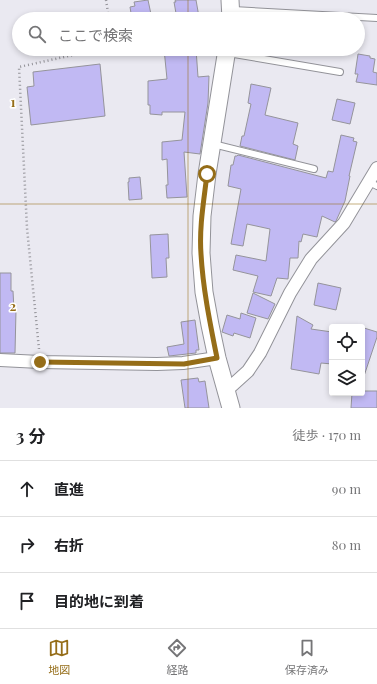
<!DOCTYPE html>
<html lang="ja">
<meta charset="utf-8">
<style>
body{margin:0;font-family:"Playfair Display","Noto Sans JP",serif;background:#f2f2f2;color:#202124}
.controls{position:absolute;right:12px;bottom:12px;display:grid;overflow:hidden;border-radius:4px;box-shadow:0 2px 6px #0003}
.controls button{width:36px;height:36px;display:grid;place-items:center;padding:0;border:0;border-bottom:1px solid #e0e0e0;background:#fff;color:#202124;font:20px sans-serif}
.stop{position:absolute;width:12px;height:12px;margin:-9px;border:3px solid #956d18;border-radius:50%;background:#fff}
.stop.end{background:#956d18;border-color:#fff;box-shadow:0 1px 4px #0008}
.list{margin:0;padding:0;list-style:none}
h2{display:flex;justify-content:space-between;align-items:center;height:52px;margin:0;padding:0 16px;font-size:17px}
h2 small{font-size:13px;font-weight:400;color:#757577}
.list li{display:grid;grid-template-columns:26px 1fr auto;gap:12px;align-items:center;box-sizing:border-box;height:56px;padding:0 16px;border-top:1px solid #e0e0e0}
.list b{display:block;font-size:15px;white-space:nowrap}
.list em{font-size:13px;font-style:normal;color:#757577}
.icon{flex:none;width:22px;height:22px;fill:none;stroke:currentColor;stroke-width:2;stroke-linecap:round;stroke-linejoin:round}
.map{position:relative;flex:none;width:377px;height:408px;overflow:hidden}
.search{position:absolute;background:#fff;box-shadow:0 2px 6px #0003;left:12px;right:12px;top:12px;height:44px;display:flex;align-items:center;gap:10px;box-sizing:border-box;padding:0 14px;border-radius:22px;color:#757577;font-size:15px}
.sheet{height:220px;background:#fff}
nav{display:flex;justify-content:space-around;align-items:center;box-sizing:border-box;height:56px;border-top:1px solid #e0e0e0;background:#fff;font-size:11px;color:#757577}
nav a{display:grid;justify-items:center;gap:2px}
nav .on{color:#956d18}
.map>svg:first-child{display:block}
</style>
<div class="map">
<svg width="377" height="408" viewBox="0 0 377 408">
<rect width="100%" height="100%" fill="#eae9f1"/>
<path fill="#c1b9f3" stroke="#95949b" d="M 148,0 L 152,19 L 132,19 L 130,7 L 135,6 L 134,2 Z
M 175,0 L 196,0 L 199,17 L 177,19 L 174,2 L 176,2 Z
M 164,49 L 196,49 L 198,77 L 209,76 L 208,103 L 200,154 L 184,152 L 187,197 L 167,198 L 166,185 L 168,185 L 167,159 L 162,160 L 162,142 L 182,140 L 185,112 L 162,112 L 162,115 L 150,114 L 150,105 L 148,105 L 148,81 L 167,79 Z
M 358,54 L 370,56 L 370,58 L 375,59 L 373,72 L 377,73 L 377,85 L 356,82 L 358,74 L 355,74 Z
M 100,64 L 105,116 L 31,125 L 27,87 L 34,86 L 33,72 Z
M 251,84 L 271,88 L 265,115 L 298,123 L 293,144 L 298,146 L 295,160 L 240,146 L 242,136 L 244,136 L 251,104 L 248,103 Z
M 337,99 L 355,103 L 350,124 L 332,120 Z
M 341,135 L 354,138 L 353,141 L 357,142 L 349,176 L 350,176 L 345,201 L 336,221 L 335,222 L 322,216 L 317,237 L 303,234 L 301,242 L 299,241 L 298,258 L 290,258 L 288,279 L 277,278 L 271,296 L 253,292 L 258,276 L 233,270 L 236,255 L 266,261 L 270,229 L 247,224 L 243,246 L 231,244 L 241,189 L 228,186 L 231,165 L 233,165 L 235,156 L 237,156 L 238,155 L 326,178 L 328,171 L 333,172 Z
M 140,177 L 142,199 L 129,200 L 128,182 L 129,182 L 129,178 Z
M 168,234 L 169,258 L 166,258 L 167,277 L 152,278 L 150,235 Z
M 0,273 L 11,273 L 11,291 L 13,291 L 14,310 L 16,310 L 15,353 L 0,353 Z
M 318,283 L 341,288 L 336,310 L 314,305 Z
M 253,293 L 275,304 L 268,319 L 247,313 Z
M 241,313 L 256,318 L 250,338 L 234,333 L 233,336 L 222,332 L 227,315 L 240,319 Z
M 297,316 L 313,325 L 311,329 L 332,332 L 332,364 L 321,363 L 319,374 L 291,369 Z
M 195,320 L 199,350 L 196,350 L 196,353 L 169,356 L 167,347 L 184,344 L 181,322 Z
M 364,328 L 377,332 L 377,337 L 364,376 L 362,375 L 362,334 Z
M 198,378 L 199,382 L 205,381 L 209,408 L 185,408 L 181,380 Z
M 362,391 L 377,391 L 377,408 L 351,408 L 352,393 L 362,393 Z"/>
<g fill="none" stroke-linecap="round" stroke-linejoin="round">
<g stroke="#939399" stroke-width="8">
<path id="lane" d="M 233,10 L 377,18
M 228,53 L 340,72
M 213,144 L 314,169
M 369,182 L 377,186"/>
</g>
<g stroke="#939399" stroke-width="14">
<path id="street" d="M 0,360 L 40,362 L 157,364 L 183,363 L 217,358
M 227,390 L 248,371 L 260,353 L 290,293 L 311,259 L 344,223 L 377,168"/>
</g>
<g stroke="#939399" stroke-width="19">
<path id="secondary" d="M 230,0 L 231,19
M 227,49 L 207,174 L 202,216 L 201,253 L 204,292 L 210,325 L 217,358 L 231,408"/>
</g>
<path stroke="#939298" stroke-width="2.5" stroke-dasharray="1 3" stroke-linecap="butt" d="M 106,0 L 109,19
M 39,349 L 27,228 L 19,67 L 100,49"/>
<use href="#lane" stroke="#fff" stroke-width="6"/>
<use href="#street" stroke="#fff" stroke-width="12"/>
<use href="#secondary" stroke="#fff" stroke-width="17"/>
</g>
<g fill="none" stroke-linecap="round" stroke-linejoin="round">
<path stroke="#956d18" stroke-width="5" d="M 40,362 L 184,364 L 217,358 C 210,323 203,289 201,254 C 199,227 204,200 207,174"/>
</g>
<path fill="none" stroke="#956d18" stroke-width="1" stroke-opacity="0.55" d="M 188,0 L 188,19M 188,49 L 188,408M 0,204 L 377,204"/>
<g font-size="13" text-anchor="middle" font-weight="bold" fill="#956d18" stroke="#fff" stroke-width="3" stroke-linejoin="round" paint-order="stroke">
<text x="13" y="107">1</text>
<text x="13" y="311">2</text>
</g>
</svg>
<div class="controls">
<button><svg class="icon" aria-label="locate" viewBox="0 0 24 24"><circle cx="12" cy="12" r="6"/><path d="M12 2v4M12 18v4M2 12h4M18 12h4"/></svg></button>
<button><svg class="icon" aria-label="layers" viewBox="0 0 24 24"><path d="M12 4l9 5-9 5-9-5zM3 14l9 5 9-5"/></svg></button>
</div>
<div class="stop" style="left:207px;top:174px"></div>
<div class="stop end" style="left:40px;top:362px"></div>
<div class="search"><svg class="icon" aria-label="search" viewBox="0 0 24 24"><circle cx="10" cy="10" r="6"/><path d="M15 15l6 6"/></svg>ここで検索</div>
</div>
<section class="sheet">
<h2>3 分<small>徒歩 · 170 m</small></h2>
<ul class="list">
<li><svg class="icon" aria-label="ahead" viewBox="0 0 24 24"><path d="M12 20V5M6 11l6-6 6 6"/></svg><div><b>直進</b></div><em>90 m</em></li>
<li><svg class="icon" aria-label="right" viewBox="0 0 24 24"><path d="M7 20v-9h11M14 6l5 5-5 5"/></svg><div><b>右折</b></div><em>80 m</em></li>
<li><svg class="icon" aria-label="arrive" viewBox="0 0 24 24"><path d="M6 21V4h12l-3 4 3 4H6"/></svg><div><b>目的地に到着</b></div></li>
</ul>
</section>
<nav>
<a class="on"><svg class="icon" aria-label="map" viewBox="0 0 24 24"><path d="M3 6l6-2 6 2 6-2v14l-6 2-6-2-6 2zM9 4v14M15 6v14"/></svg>地図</a>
<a><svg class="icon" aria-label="directions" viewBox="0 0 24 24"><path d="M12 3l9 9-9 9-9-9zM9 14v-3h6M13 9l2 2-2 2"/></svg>経路</a>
<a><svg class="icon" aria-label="saved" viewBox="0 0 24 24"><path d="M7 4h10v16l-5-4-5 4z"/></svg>保存済み</a>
</nav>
